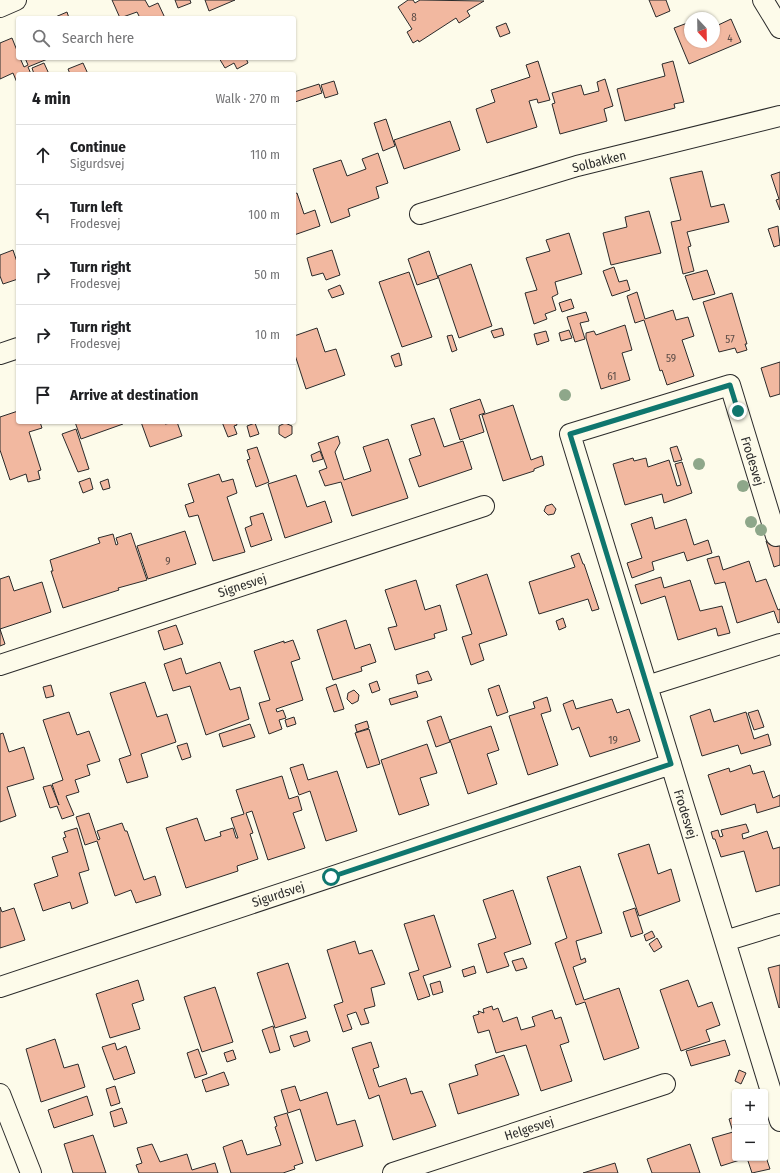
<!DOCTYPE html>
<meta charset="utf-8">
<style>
body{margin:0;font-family:"Fira Sans Condensed",sans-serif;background:#f2f2f2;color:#202124}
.controls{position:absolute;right:12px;bottom:12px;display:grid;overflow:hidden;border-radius:4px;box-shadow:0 1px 3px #0004}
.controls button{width:36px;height:36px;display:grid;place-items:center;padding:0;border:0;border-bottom:1px solid #e0e0e0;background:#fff;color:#202124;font:20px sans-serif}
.compass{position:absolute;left:684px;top:12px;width:36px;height:36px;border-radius:50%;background:#fff;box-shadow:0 1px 3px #0004;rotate:158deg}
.stop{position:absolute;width:12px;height:12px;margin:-9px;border:3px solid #0f766e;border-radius:50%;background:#fff}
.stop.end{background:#0f766e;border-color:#fff;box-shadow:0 1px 4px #0008}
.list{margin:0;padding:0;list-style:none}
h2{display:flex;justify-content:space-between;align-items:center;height:52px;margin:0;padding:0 16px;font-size:17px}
h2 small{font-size:13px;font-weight:400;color:#757577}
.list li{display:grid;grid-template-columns:26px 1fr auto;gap:12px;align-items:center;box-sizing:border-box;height:60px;padding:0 16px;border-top:1px solid #e0e0e0}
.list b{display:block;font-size:15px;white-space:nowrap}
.list p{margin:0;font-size:13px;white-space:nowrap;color:#757577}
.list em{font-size:13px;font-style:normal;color:#757577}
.icon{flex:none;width:22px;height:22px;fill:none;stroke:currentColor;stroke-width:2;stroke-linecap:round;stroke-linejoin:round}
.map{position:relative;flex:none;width:780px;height:1173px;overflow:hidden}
.search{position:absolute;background:#fff;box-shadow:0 1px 3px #0004;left:16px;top:16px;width:280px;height:44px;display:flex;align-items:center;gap:10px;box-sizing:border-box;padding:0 14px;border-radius:4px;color:#757577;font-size:15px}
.panel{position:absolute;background:#fff;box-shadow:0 1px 3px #0004;left:16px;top:72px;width:280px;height:352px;border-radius:4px}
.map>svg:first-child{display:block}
</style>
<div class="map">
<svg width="780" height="1173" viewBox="0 0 780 1173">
<rect width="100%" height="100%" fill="#fdfbea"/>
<path fill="#f2b8a0" stroke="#2b2b2b" d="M 112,0 L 145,0 L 149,7 L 158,3 L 165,18 L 140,18 L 137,12 L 120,18 Z
M 175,0 L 190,0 L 191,3 L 178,8 Z
M 205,0 L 235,0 L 209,11 Z
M 408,0 L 413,0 L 415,3 L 420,0 L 484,1 L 467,11 L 470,16 L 459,23 L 456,18 L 419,42 L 418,40 L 413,43 L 407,32 L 412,29 L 398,7 Z
M 649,0 L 666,0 L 670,11 L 656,17 Z
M 67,12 L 69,18 L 53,18 Z
M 731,19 L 741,42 L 689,64 L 674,28 L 690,22 L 690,42 L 714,42 L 714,27 Z
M 506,23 L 510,33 L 500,37 L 496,27 Z
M 12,38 L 18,53 L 18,58 L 20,58 L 24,67 L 28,65 L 25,58 L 50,58 L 28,67 L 31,74 L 18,74 L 18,85 L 13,73 L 0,79 L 0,43 Z
M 219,58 L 246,58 L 248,63 L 237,69 L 234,63 L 225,68 Z
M 538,61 L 550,100 L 538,103 L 537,99 L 529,101 L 537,127 L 487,143 L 476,109 L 495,102 L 491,90 L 530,77 L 526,65 Z
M 673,61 L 684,102 L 674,104 L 675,108 L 625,121 L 617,89 L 665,76 L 662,64 Z
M 44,63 L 49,74 L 34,74 L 32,68 Z
M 83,63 L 88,74 L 70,74 L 68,69 Z
M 605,79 L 613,106 L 604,109 L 607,121 L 560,134 L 552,104 L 555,103 L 552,93 L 581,85 L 584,95 L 599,91 L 597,82 Z
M 334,81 L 338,94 L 325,98 L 321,85 Z
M 319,84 L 322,93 L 295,102 L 294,92 Z
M 386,119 L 395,146 L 383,151 L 374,123 Z
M 450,121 L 460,150 L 404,169 L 394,140 Z
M 378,153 L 388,183 L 376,187 L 379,198 L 348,209 L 350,216 L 331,223 L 313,169 L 341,160 L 347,176 L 366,169 L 362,159 Z
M 702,171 L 711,207 L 724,204 L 729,222 L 687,232 L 691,246 L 688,247 L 694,271 L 683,274 L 671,222 L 681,220 L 670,178 Z
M 780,172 L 780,210 L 776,200 L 779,199 L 771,175 Z
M 297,193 L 304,214 L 315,210 L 320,226 L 294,235 L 294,194 Z
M 649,211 L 661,253 L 611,265 L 603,233 L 627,227 L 625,217 Z
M 778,226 L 780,245 L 774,247 L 768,229 Z
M 569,233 L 582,274 L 555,282 L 558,294 L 552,297 L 556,310 L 545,314 L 547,319 L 534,324 L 525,293 L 537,290 L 526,258 L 550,251 L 546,240 Z
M 13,250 L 18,265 L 18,279 L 3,284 L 0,276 L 0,255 Z
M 332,250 L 340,275 L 326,280 L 323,273 L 312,276 L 307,258 Z
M 429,251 L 438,278 L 417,285 L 408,259 Z
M 471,264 L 492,326 L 459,338 L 438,276 Z
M 614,267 L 619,282 L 627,280 L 630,290 L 612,296 L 603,271 Z
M 707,270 L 715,294 L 693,300 L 685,276 Z
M 409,272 L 432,337 L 402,347 L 379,282 Z
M 340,285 L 344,294 L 332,298 L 328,290 Z
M 637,292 L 645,319 L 673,310 L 676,320 L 688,317 L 694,336 L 682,340 L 694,376 L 667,385 L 662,370 L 660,371 L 644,320 L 635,323 L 627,296 Z
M 732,293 L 747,344 L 745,344 L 747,350 L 737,353 L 735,348 L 719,352 L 703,302 Z
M 571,299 L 574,308 L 562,312 L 559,303 Z
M 586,312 L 589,321 L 580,323 L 585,339 L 575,342 L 567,317 Z
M 625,325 L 632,350 L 622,353 L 630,380 L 601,389 L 586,338 L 586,333 L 594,331 L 596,335 Z
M 317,328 L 325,352 L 336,349 L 345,375 L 306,389 L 294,352 L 294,336 Z
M 502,328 L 504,335 L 494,338 L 491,331 Z
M 569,330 L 572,338 L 561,341 L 559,333 Z
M 546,331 L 549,341 L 537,345 L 534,334 Z
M 452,335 L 457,350 L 452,352 L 447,336 Z
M 399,353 L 402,365 L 395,367 L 391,356 Z
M 780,362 L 780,394 L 770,397 L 761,368 Z
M 480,399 L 485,413 L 479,415 L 484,432 L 460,440 L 450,409 Z
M 513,405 L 531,460 L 542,456 L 544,465 L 534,469 L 534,471 L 503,481 L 482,415 Z
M 18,411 L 18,422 L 40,422 L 42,428 L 29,432 L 41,470 L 38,471 L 40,479 L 28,482 L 26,474 L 10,480 L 0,450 L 0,417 Z
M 434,418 L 444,447 L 463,441 L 472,469 L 419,487 L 409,459 L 421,455 L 411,425 Z
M 75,422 L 123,422 L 123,424 L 81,439 Z
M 141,422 L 164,422 L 165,424 L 177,422 L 182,436 L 150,447 Z
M 222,422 L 236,422 L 237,425 L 234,426 L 237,434 L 228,437 Z
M 255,423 L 259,434 L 250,437 L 247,426 Z
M 285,423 L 292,426 L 292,434 L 285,438 L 279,434 L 279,426 Z
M 76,429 L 89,469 L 78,472 L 62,434 Z
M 338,436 L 340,443 L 335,452 L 344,480 L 371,471 L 363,447 L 388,439 L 408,498 L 352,516 L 341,482 L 325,486 L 319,471 L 327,468 L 318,443 Z
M 677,446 L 682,460 L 674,462 L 670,448 Z
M 257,447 L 269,482 L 256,487 L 247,460 L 250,459 L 247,450 Z
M 320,451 L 323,459 L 313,462 L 311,455 Z
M 633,458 L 634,461 L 646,458 L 648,467 L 669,460 L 677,486 L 681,485 L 675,464 L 682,462 L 692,493 L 664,503 L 662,494 L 625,505 L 613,464 Z
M 219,474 L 222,482 L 233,479 L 237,493 L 227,497 L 245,552 L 213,561 L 198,515 L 189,517 L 185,505 L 194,502 L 188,484 Z
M 296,475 L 307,507 L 325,501 L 332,522 L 285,538 L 268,484 Z
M 90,478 L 93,489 L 83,493 L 79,482 Z
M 108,479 L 110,488 L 103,490 L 100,482 Z
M 552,504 L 556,509 L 554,514 L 548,515 L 544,511 L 546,506 Z
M 263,513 L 272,540 L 251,547 L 245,528 L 252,525 L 250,517 Z
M 652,517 L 655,529 L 686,519 L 694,545 L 708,540 L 712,553 L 687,561 L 684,552 L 652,562 L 654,570 L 632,578 L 627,563 L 642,558 L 631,524 Z
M 185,531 L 196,564 L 148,579 L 137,546 Z
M 131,533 L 147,580 L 118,588 L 119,590 L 63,608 L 51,571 L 53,571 L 50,560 L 100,543 L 98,538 L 113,534 L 116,545 L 118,544 L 116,538 Z
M 778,537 L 780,544 L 780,565 L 774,567 L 766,541 Z
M 579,553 L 583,564 L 584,564 L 599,609 L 592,611 L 588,599 L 539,614 L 529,582 L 575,567 L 571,556 Z
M 719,556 L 723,570 L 749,561 L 756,582 L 766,579 L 778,610 L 780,609 L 780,622 L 778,623 L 774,611 L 737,623 L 725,582 L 715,584 L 707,559 Z
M 487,574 L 507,635 L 479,644 L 484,660 L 471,665 L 462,637 L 472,634 L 456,585 Z
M 9,576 L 14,591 L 42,582 L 51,612 L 0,629 L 5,644 L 0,646 L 0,579 Z
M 661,577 L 664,588 L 690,580 L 700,611 L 722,606 L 730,633 L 718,636 L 716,628 L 678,640 L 665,596 L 641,604 L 635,585 Z
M 416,580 L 425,610 L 440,605 L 447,630 L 434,634 L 435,638 L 395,650 L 388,628 L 397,626 L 385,590 Z
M 563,618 L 566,627 L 559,630 L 556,621 Z
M 346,620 L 355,649 L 370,644 L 376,662 L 361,667 L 362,671 L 333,680 L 317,630 Z
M 176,625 L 183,644 L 164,650 L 158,631 Z
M 293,640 L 300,659 L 291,662 L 303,700 L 276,709 L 277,712 L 283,710 L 286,718 L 279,720 L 282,729 L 269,734 L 259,703 L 270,700 L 254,651 L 284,641 L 284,643 Z
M 181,658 L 186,674 L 220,662 L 230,690 L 240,687 L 249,719 L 206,735 L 190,686 L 173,691 L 164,664 Z
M 428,671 L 432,680 L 418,684 L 416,675 Z
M 377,681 L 380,690 L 372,693 L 369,684 Z
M 145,682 L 157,717 L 167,714 L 176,742 L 141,754 L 148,777 L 127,783 L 119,759 L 131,755 L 110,693 Z
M 336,684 L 344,709 L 334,712 L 326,688 Z
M 51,685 L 54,696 L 46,698 L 43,687 Z
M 499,685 L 508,712 L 497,716 L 488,689 Z
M 354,690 L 359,695 L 358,701 L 352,704 L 347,699 L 348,693 Z
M 416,691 L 418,697 L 391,705 L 389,699 Z
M 547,697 L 551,711 L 541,714 L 558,765 L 528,775 L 509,716 L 535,708 L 533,702 Z
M 612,699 L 617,713 L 629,709 L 640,741 L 590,757 L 579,727 L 572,730 L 563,704 L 573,700 L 576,709 Z
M 710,709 L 714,722 L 746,712 L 754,739 L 768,734 L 771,745 L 741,754 L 738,745 L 702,756 L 690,716 Z
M 758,710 L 764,727 L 754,730 L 748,713 Z
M 69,712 L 77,735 L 89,731 L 100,761 L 87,765 L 90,775 L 75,780 L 79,792 L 66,796 L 74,815 L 62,819 L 57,806 L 50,808 L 43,787 L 51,785 L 59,805 L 52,784 L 63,780 L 43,720 Z
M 441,716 L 450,742 L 436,747 L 427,721 Z
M 294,717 L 296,724 L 287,727 L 285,720 Z
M 367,721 L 369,728 L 357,732 L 355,725 Z
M 250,724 L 255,737 L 223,747 L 219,734 Z
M 491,726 L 499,750 L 487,754 L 497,784 L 468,794 L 450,740 Z
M 369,729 L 380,764 L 367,768 L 355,733 Z
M 3,733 L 9,752 L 24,747 L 34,779 L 7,787 L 16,816 L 0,822 L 0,734 Z
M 187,743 L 191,757 L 182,760 L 177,746 Z
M 427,744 L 437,773 L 420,778 L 429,805 L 399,815 L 381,760 Z
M 303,764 L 308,780 L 337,771 L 357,831 L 326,841 L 310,791 L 299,795 L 290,768 Z
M 750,765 L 753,774 L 764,771 L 773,798 L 780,795 L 780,806 L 757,813 L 755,804 L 721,815 L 708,775 L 729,768 L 730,772 Z
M 282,776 L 289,799 L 298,796 L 302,810 L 293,813 L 305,848 L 268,860 L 252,811 L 246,813 L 253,833 L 250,834 L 258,859 L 237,866 L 238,871 L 186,888 L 166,828 L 197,818 L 205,841 L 221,836 L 220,832 L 233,828 L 236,838 L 238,838 L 231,818 L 244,814 L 236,790 Z
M 89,813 L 98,840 L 100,839 L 97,831 L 122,823 L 125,831 L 127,831 L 144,880 L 155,876 L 161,895 L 136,903 L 131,890 L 115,896 L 97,841 L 85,845 L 76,817 Z
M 746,824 L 749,832 L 742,834 L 743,839 L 767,831 L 773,849 L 780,847 L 780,885 L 756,892 L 744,851 L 721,857 L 715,839 L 713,839 L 711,832 L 718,830 L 720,837 L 723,836 L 721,830 Z
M 77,828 L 89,870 L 79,873 L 88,903 L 72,909 L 70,902 L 43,911 L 34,884 L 58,876 L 52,857 L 68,852 L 63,838 L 66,837 L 64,832 Z
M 649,844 L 658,874 L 671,869 L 680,901 L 639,916 L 618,854 Z
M 580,866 L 602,933 L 576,941 L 581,960 L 585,958 L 586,962 L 573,967 L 584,1000 L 619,988 L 639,1048 L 604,1060 L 585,1002 L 576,1005 L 555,943 L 567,938 L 547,877 Z
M 513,890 L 531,944 L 504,953 L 509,966 L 487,973 L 478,944 L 496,938 L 483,900 Z
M 0,907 L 2,912 L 14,908 L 25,940 L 0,948 Z
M 635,908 L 643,933 L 631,937 L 623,912 Z
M 434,915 L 451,967 L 423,976 L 430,996 L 418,1000 L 409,973 L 419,970 L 404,924 Z
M 652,931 L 655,937 L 646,941 L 644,935 Z
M 657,938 L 662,947 L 654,952 L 649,944 Z
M 355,941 L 359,954 L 372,950 L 385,984 L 371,988 L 375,1006 L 364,1009 L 369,1023 L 361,1025 L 356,1012 L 347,1015 L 352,1029 L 343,1032 L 334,1005 L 343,1002 L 327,950 Z
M 523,958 L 527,968 L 516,971 L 512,961 Z
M 288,963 L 306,1018 L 275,1028 L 257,973 Z
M 780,965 L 780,1007 L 779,1008 L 768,968 Z
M 474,966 L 476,973 L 464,977 L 462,970 Z
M 138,980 L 144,1000 L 132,1004 L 140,1029 L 110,1038 L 96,994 Z
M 688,980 L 698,1007 L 712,1002 L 720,1025 L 706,1030 L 710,1041 L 681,1051 L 660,990 Z
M 440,981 L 443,992 L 433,995 L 430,984 Z
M 215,987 L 233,1042 L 202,1052 L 184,997 Z
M 492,1006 L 493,1010 L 498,1008 L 503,1022 L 517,1017 L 521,1030 L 535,1026 L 532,1017 L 552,1010 L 555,1019 L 561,1017 L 569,1042 L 560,1045 L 572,1081 L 541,1091 L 526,1045 L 496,1053 L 489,1030 L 478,1033 L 473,1016 L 479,1014 L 478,1011 L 484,1013 L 483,1009 Z
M 273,1026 L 280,1050 L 270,1053 L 262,1030 Z
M 307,1031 L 310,1041 L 294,1047 L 290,1036 Z
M 55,1039 L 64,1068 L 78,1064 L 85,1087 L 41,1102 L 26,1049 Z
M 725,1040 L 730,1055 L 691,1066 L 686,1051 Z
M 371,1042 L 379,1067 L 373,1069 L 379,1087 L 406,1078 L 411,1094 L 422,1091 L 436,1126 L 393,1140 L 379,1095 L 369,1099 L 352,1048 Z
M 115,1043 L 117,1050 L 126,1046 L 135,1073 L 114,1080 L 102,1047 Z
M 198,1049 L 207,1074 L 195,1078 L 187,1053 Z
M 233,1050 L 236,1059 L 227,1062 L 224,1053 Z
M 504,1055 L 519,1095 L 458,1114 L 449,1084 L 478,1075 L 475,1065 Z
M 739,1070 L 746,1073 L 741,1084 L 735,1081 Z
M 224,1072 L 229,1085 L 206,1092 L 202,1080 Z
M 115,1086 L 120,1103 L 111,1106 L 106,1089 Z
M 295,1086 L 300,1101 L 327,1092 L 337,1125 L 355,1120 L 363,1146 L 316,1161 L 300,1109 L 288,1113 L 281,1090 Z
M 87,1096 L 93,1115 L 54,1128 L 48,1110 Z
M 122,1108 L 127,1123 L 114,1127 L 110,1112 Z
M 287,1113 L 303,1163 L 294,1166 L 295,1169 L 283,1173 L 231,1173 L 223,1147 L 242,1140 L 247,1155 L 281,1145 L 275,1127 L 277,1126 L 274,1117 Z
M 735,1117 L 735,1158 L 746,1158 L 721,1166 L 712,1138 L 733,1132 L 729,1119 Z
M 93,1135 L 106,1173 L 73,1173 L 64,1144 Z
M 152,1144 L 160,1162 L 187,1154 L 192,1170 L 215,1163 L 218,1173 L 139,1173 L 136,1165 L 142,1163 L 137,1148 Z
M 690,1144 L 700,1173 L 652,1173 L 647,1159 Z
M 765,1154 L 770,1169 L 752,1173 L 747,1158 L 765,1158 Z
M 615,1163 L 618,1173 L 583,1173 Z"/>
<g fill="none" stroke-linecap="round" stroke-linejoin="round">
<g stroke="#2b2b2b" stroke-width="22">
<path id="street" d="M 763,0 L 780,28
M 0,7 L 16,0
M 420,214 L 577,166 L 780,116
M 0,354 L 18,348
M 776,536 L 730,385 L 570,434 L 780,1121
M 0,665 L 484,506
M 647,686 L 780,644
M 725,941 L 780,924
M 0,987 L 671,764
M 0,1094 L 31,1173
M 393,1173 L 665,1084"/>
</g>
<use href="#street" stroke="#fdfbea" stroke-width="20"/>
</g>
<g fill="#8ea78a">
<circle cx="565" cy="395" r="6"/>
<circle cx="699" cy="464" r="6"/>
<circle cx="743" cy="486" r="6"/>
<circle cx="751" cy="522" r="6"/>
<circle cx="761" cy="530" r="6"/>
</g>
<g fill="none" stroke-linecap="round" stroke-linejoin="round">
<path stroke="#0f766e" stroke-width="5" d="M 331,877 L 671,764 L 570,434 L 730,385 L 738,411"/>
</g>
<g text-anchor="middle" stroke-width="3" stroke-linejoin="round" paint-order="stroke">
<g font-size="11" fill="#5d4e48">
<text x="414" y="21">8</text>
<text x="730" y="42">4</text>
<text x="730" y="343">57</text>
<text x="671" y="362">59</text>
<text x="612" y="380">61</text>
<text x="168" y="565">9</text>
<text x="613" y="744">19</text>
</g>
<g font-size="13" fill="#2b2b2b" stroke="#fdfbea">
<text transform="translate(599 161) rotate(-14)" y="5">Solbakken</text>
<text transform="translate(753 461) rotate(73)" y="5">Frodesvej</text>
<text transform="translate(242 585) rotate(-18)" y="5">Signesvej</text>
<text transform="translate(686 814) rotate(73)" y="5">Frodesvej</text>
<text transform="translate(278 894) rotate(-18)" y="5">Sigurdsvej</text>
<text transform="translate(529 1128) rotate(-18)" y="5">Helgesvej</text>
</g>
</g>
</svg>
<div class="controls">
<button>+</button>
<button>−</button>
</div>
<svg class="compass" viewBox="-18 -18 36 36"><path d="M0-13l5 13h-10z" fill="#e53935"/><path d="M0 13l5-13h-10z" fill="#757577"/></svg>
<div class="stop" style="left:331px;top:877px"></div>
<div class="stop end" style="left:738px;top:411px"></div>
<div class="search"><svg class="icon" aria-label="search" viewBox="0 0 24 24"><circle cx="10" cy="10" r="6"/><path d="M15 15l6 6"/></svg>Search here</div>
<section class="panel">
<h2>4 min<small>Walk · 270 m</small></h2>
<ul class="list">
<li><svg class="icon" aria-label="ahead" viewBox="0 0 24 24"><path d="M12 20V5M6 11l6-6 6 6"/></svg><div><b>Continue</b><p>Sigurdsvej</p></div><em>110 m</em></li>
<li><svg class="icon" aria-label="left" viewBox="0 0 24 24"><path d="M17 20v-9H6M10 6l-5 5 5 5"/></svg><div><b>Turn left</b><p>Frodesvej</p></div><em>100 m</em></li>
<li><svg class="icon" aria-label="right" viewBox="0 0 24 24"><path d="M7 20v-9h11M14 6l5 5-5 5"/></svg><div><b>Turn right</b><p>Frodesvej</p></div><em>50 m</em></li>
<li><svg class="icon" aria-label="right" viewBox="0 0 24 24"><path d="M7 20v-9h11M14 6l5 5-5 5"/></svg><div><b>Turn right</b><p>Frodesvej</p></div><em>10 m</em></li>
<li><svg class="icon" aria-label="arrive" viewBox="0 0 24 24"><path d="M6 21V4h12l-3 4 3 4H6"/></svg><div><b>Arrive at destination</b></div></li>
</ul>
</section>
</div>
